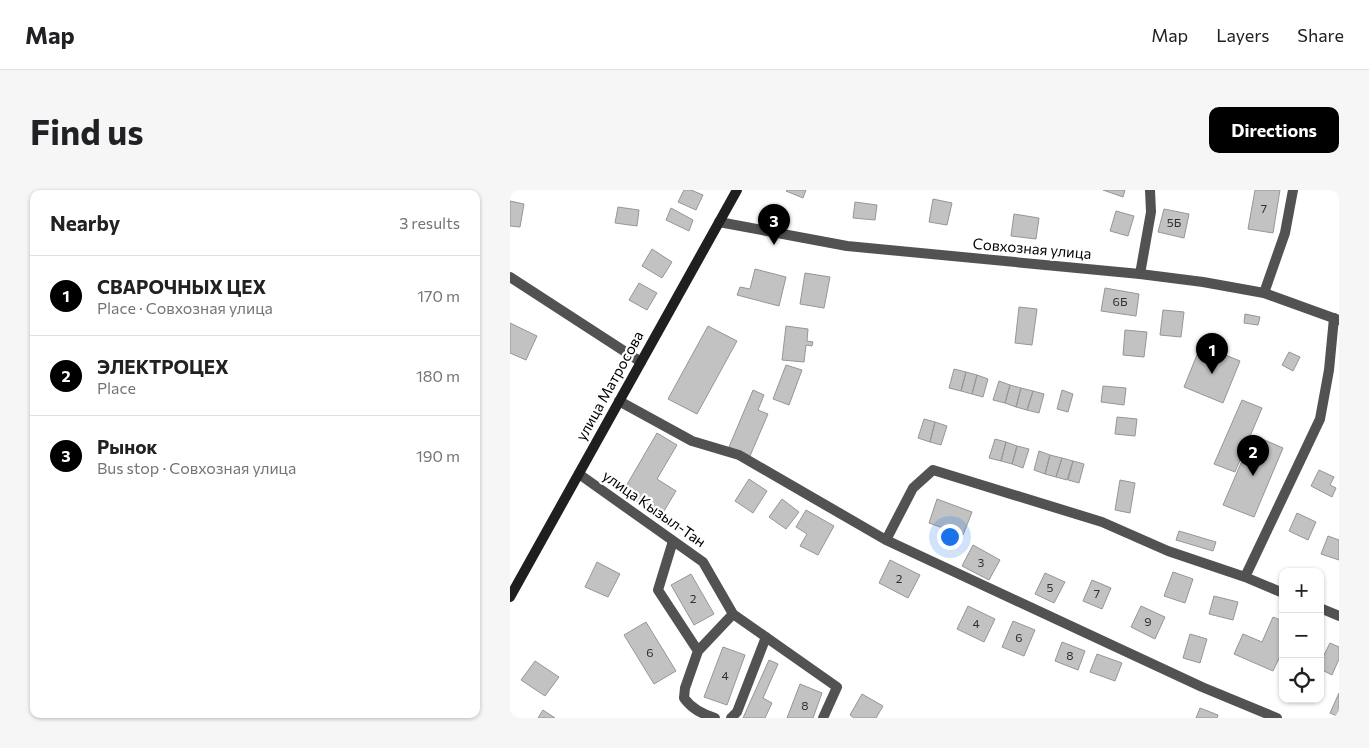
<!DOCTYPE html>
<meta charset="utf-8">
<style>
body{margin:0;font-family:Commissioner,sans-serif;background:#f6f6f6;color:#202124}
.controls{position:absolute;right:15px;bottom:15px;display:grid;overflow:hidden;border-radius:10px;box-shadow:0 1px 4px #0004}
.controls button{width:45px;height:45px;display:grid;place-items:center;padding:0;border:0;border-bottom:1px solid #e0e0e0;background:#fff;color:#202124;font:25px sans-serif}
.you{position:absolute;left:439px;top:346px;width:18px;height:18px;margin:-12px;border:4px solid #fff;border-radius:50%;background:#1a73e8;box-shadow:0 0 0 8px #1a73e833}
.badge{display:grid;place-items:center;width:32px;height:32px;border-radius:50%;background:#000;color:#fff;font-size:16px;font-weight:700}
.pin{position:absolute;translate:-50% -41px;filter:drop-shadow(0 1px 2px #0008)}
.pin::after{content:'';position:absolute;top:26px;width:18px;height:15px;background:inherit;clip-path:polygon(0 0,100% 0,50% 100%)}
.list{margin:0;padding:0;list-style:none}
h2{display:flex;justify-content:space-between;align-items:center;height:65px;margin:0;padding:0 20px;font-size:21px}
h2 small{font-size:16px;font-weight:400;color:#757577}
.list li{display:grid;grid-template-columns:32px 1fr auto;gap:15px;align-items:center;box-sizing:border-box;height:80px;padding:0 20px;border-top:1px solid #e0e0e0}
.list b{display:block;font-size:19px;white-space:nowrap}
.list p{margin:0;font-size:16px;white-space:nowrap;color:#757577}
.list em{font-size:16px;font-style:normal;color:#757577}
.icon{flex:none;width:28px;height:28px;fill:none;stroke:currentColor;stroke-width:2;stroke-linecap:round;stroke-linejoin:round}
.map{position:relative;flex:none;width:829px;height:528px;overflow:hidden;border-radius:10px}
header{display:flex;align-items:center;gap:30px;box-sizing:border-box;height:70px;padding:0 25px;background:#fff;border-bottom:1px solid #e0e0e0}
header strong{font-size:24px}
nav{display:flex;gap:28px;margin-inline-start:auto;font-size:18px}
.intro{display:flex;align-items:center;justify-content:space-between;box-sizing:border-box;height:120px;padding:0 30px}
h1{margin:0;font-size:35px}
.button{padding:12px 22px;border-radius:10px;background:#000;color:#fff;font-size:18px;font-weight:700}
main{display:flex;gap:30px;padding:0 30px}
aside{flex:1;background:#fff;border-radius:10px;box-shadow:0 1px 4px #0004}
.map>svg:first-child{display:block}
</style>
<header>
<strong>Map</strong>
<nav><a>Map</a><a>Layers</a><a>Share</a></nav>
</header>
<div class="intro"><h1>Find us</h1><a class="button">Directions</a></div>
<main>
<aside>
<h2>Nearby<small>3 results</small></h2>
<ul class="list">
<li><span class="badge">1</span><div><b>СВАРОЧНЫХ ЦЕХ</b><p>Place · Совхозная улица</p></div><em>170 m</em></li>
<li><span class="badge">2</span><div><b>ЭЛЕКТРОЦЕХ</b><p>Place</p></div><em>180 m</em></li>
<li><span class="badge">3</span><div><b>Рынок</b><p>Bus stop · Совхозная улица</p></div><em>190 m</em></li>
</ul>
</aside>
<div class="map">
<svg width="829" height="528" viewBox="0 0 829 528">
<rect width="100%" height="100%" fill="#fff"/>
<path fill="#c2c2c2" stroke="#969696" d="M 174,0 L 181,0 L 193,5 L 186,20 L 168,12 Z
M 277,0 L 296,0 L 293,8 L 276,1 Z
M 593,0 L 615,0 L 613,7 Z
M 745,0 L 770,0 L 763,43 L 738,39 Z
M 423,9 L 442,13 L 437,35 L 419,32 Z
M 0,11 L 14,14 L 10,37 L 0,36 Z
M 345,12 L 367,15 L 365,30 L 343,28 Z
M 108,17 L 129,20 L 127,36 L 105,33 Z
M 161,18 L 183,30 L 179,41 L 156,30 Z
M 654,19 L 679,24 L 674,48 L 648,42 Z
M 606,21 L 624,26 L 618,46 L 600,41 Z
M 504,24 L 529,28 L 526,49 L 501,46 Z
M 142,59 L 162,72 L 152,88 L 132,76 Z
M 245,79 L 276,87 L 269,116 L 227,105 L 230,97 L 240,99 Z
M 295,83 L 320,87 L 314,118 L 290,114 Z
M 129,93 L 147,103 L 137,120 L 119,110 Z
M 595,98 L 629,104 L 626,126 L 591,121 Z
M 509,117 L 527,119 L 522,155 L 505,153 Z
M 653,120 L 674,122 L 671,147 L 650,145 Z
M 735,124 L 750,127 L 748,135 L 734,133 Z
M 0,133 L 27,146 L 16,170 L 0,163 Z
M 198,136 L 227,151 L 187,224 L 158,209 Z
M 276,136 L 298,139 L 297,151 L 303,152 L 302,156 L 296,155 L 294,172 L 272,170 Z
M 615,140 L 637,142 L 634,167 L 613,165 Z
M 691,155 L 730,171 L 713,213 L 674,197 Z
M 779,162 L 790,167 L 783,181 L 772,175 Z
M 276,175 L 292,180 L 279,215 L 263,209 Z
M 444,179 L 456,182 L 451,201 L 439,198 Z
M 456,182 L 467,185 L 462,204 L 451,201 Z
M 467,185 L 478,189 L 473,207 L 462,204 Z
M 489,191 L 500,195 L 495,213 L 483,210 Z
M 500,195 L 511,198 L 506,217 L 495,213 Z
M 593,196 L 616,198 L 614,215 L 591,212 Z
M 511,198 L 523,201 L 517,220 L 506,217 Z
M 243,200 L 254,205 L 248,220 L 258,224 L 240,266 L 219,257 Z
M 552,200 L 563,204 L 558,222 L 547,219 Z
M 523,201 L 534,204 L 529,223 L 517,220 Z
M 732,210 L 752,218 L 725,282 L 704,274 Z
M 607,227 L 627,229 L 625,246 L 605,244 Z
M 414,229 L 425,232 L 420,252 L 408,248 Z
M 425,232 L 437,236 L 431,255 L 420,252 Z
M 147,243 L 167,255 L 147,289 L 166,301 L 151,326 L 112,303 Z
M 743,245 L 773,258 L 744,327 L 713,315 Z
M 485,249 L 496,252 L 491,271 L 479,268 Z
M 496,252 L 507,256 L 502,274 L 491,271 Z
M 507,256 L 519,259 L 513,278 L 502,274 Z
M 529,261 L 540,265 L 535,284 L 524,280 Z
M 540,265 L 552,268 L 546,287 L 535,284 Z
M 552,268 L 563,271 L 557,290 L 546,287 Z
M 563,271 L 574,274 L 569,293 L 558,290 Z
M 809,280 L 824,287 L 820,295 L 826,298 L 822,307 L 801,296 Z
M 239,289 L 257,301 L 243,323 L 225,311 Z
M 610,290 L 625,293 L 620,323 L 605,320 Z
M 272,309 L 289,322 L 276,339 L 259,327 Z
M 427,309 L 462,322 L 453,345 L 419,333 Z
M 296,320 L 324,336 L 308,365 L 290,356 L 297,344 L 286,337 Z
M 787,323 L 806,332 L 798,350 L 779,341 Z
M 669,341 L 706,352 L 703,361 L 666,350 Z
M 818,346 L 829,350 L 829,370 L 811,364 Z
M 463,355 L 490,370 L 479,390 L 452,376 Z
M 380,370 L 410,385 L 398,408 L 369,393 Z
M 87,372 L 110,384 L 98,407 L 75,397 Z
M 663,382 L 683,389 L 675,413 L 654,406 Z
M 535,383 L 555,392 L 544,413 L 525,404 Z
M 181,384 L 204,424 L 184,435 L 161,395 Z
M 582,390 L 601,398 L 592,419 L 573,411 Z
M 704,406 L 728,412 L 723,430 L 699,424 Z
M 458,416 L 485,429 L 474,452 L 447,439 Z
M 631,416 L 655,427 L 645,449 L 621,437 Z
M 763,427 L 773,431 L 773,460 L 763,481 L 724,464 L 733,444 L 752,452 Z
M 503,431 L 525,440 L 514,466 L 492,457 Z
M 136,432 L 166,481 L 144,494 L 114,445 Z
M 680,444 L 697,449 L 690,473 L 673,468 Z
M 552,452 L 575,461 L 568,480 L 545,471 Z
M 820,453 L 829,457 L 829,469 L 822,485 L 810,479 L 810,473 Z
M 213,457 L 235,465 L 217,515 L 194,507 Z
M 587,464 L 612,473 L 605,491 L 580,482 Z
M 259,470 L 268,474 L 253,508 L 262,513 L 255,528 L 233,528 Z
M 25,471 L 49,487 L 35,506 L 11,490 Z
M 290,494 L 312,503 L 303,528 L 277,528 Z
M 829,503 L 829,527 L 820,523 Z
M 352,504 L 373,516 L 366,528 L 344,528 L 340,525 Z
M 690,518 L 708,525 L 707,528 L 686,528 Z
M 33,520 L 45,528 L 28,528 Z"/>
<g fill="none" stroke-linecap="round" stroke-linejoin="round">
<path stroke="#525252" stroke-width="10" d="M 630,84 L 641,22 L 640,0
M 0,87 L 131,172
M 754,103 L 775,43 L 783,0
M 109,211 L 182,251 L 229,265 L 376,350 L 692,497 L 767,528
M 69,284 L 193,372 L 223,424 L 327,497 L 313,528
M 376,350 L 403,298 L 423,280 L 592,332 L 658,361 L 735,387 L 810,229 L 819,180 L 824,128
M 163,351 L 148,400 L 188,461 L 223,424
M 735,387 L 773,403
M 810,418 L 829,426
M 188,461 L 175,498 L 174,508 C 182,519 192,524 205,528
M 221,528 L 227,522 L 256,447"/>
<path stroke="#525252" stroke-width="10" d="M 209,32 L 337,56 L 630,84 L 693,92 L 754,103 L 829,130"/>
<path stroke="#1f1f1f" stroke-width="10" d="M 0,407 L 227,0"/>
</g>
<g text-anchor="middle" stroke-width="4.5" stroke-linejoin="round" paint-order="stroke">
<g font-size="12" fill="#303030">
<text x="754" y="23">7</text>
<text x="664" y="37">5Б</text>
<text x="610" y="116">6Б</text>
<text x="471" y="377">3</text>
<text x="389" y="393">2</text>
<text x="540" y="402">5</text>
<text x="587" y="408">7</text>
<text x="183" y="413">2</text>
<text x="638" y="436">9</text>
<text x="466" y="438">4</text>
<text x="509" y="452">6</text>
<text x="140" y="467">6</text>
<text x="560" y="470">8</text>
<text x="215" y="490">4</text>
<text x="295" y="520">8</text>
</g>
<g font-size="15" fill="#000" stroke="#fff">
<text transform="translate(522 59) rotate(5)" y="5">Совхозная улица</text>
<text transform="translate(100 196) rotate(-61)" y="5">улица Матросова</text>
<text transform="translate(144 319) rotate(35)" y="5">улица Кызыл-Тан</text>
</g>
</g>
</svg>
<div class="controls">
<button>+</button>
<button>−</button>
<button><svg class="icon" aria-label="locate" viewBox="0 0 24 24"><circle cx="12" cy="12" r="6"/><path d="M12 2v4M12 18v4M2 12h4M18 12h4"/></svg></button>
</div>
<div class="you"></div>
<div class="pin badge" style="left:702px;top:184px">1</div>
<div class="pin badge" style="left:743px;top:286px">2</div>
<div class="pin badge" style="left:264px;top:55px">3</div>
</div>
</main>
